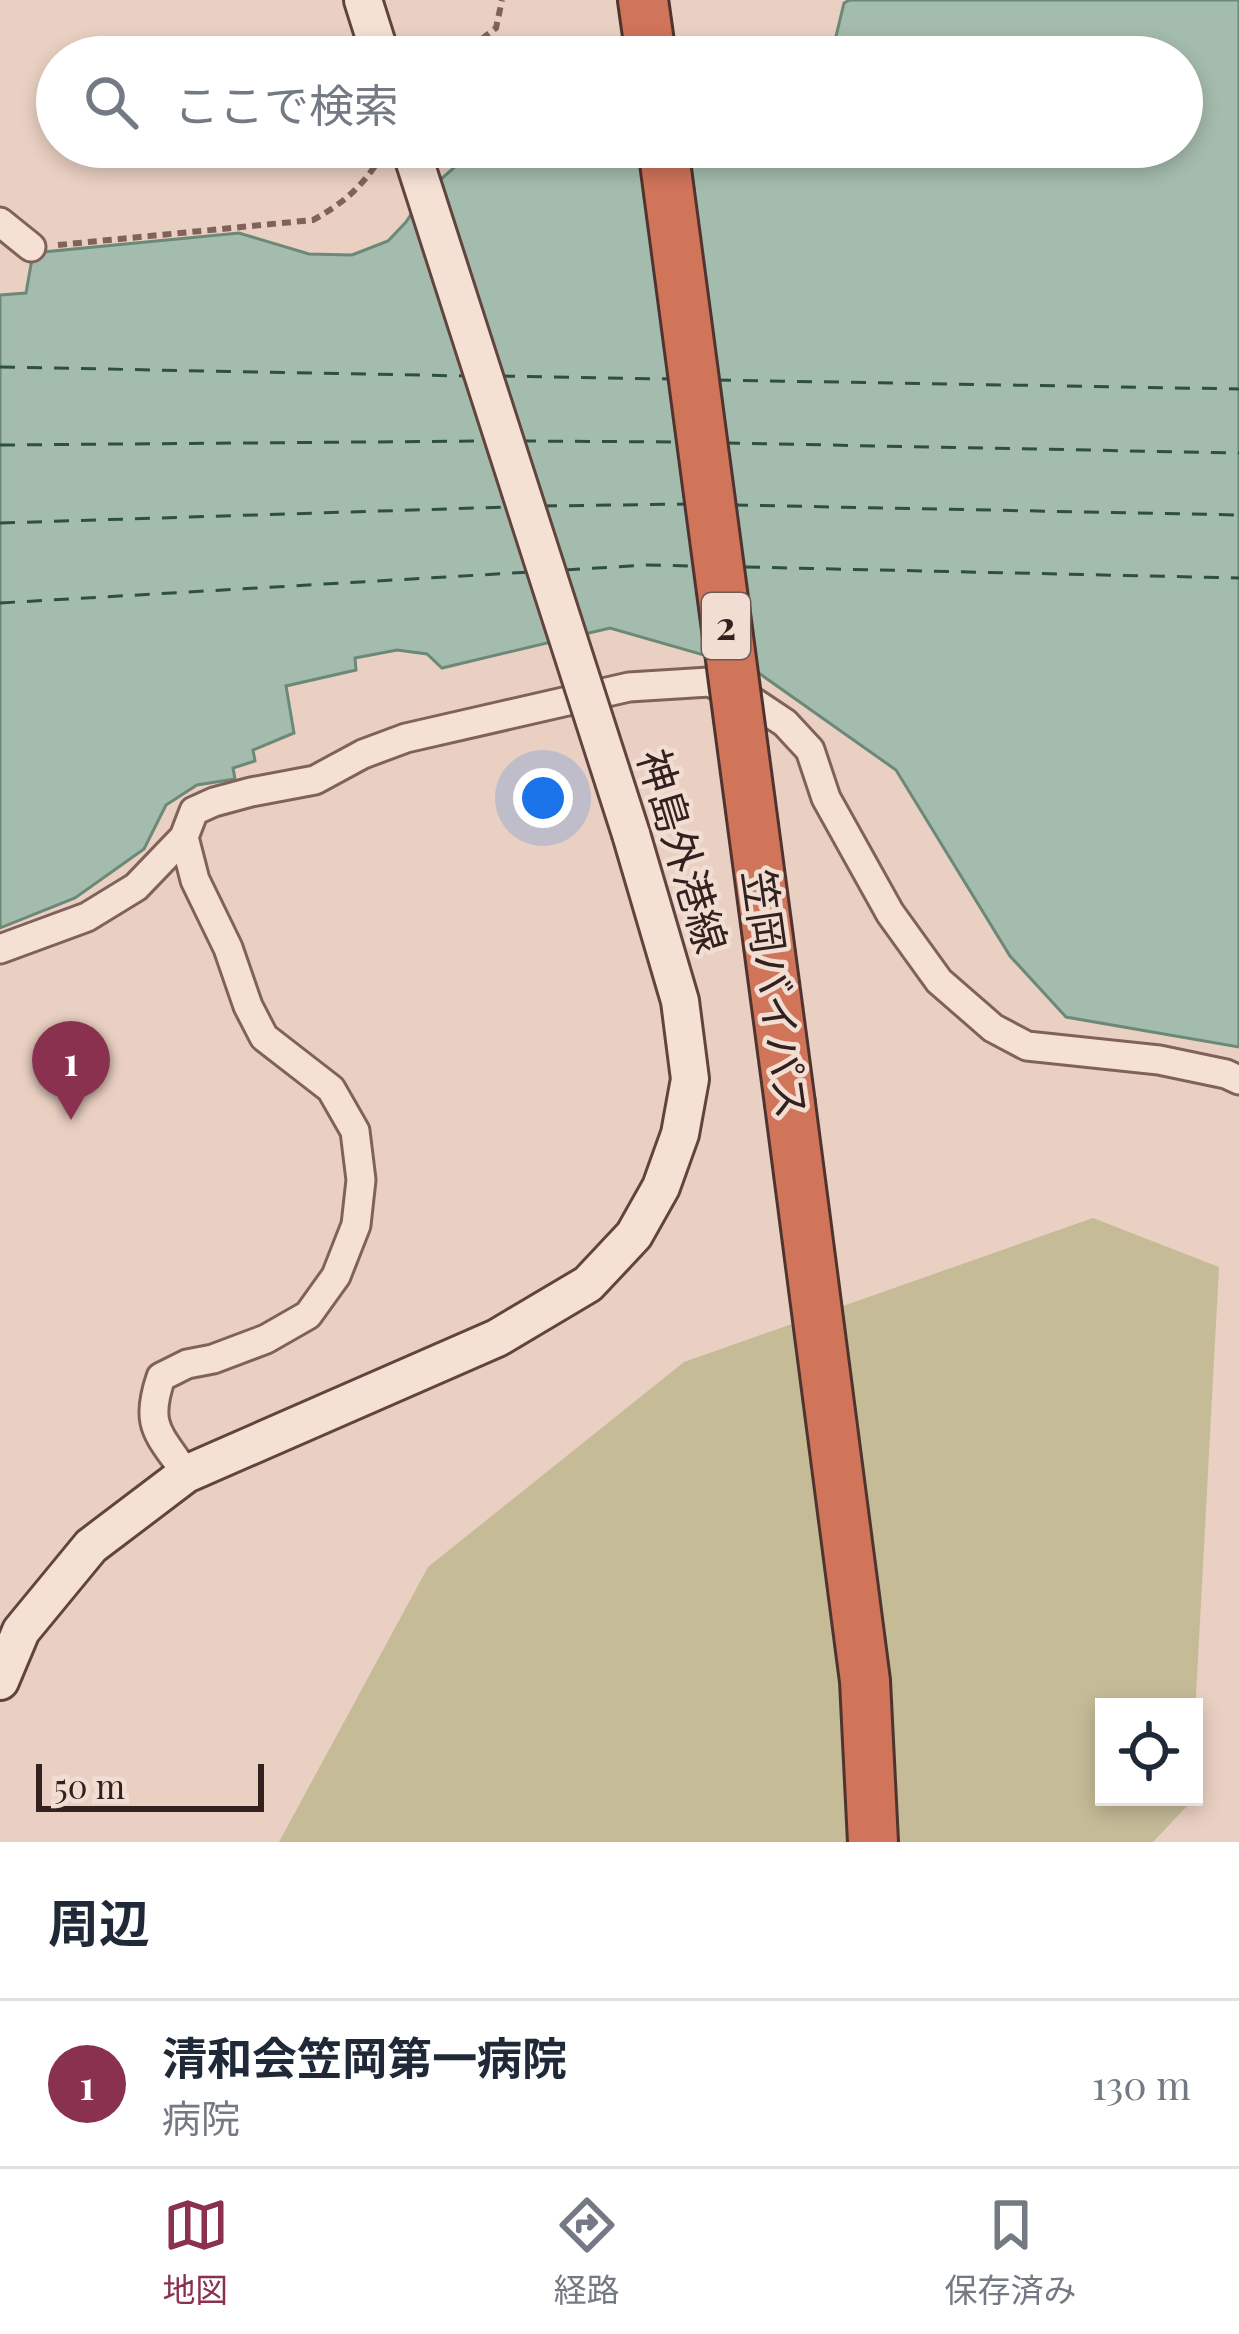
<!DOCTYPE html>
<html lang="ja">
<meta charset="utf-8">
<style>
body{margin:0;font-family:"Playfair Display","Noto Sans JP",serif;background:#f6f6f7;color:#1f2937}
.controls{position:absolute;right:36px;bottom:36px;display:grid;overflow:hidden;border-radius:0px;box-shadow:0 6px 18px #0003}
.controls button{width:108px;height:108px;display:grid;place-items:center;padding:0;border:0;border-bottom:3px solid #e0e1e3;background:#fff;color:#1f2937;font:60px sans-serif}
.scale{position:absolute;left:36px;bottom:30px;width:228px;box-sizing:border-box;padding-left:12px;border:6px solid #32211e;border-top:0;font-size:33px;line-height:42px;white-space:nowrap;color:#32211e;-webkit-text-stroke:9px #f1ddd1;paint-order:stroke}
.you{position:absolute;left:543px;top:798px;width:42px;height:42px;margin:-30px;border:9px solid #fff;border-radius:50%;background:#1a73e8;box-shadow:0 0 0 18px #1a73e833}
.badge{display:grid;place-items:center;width:78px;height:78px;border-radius:50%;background:#8a3150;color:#fff;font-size:39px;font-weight:700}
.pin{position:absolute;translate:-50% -99px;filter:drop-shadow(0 3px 6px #0008)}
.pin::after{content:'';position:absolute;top:63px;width:42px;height:36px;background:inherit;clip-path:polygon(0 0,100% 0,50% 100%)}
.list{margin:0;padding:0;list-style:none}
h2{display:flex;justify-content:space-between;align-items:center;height:156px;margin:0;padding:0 48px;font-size:51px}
h2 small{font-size:39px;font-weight:400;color:#747a83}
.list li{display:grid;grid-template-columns:78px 1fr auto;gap:36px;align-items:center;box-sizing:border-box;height:168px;padding:0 48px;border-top:3px solid #e0e1e3}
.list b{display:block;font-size:45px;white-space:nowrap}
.list p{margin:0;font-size:39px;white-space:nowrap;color:#747a83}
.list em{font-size:39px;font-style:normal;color:#747a83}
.icon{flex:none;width:66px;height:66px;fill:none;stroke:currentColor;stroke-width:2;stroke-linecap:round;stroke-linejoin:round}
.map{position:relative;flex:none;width:1239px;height:1842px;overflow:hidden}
.search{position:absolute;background:#fff;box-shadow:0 6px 18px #0003;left:36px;right:36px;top:36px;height:132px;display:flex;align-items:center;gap:30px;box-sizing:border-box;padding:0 42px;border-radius:66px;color:#747a83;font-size:45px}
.sheet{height:324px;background:#fff}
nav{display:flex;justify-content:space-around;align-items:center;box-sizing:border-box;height:168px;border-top:3px solid #e0e1e3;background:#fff;font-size:33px;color:#747a83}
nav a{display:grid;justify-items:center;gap:6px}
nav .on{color:#8a3150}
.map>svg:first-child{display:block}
</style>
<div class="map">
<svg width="1239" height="1842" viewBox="0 0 1239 1842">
<rect width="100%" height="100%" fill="#e9d0c2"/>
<path fill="#c5bb97" d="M 1093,1218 L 1219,1267 L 1194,1733 L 1194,1707 L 1104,1707 L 1104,1797 L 1191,1797 L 1190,1803 L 1153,1842 L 279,1842 L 428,1567 L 684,1362 Z"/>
<path fill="#a4bcad" stroke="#6c8978" stroke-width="3" d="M 850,0 L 1239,0 L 1239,1047 L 1066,1017 L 1010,956 L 896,770 L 753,669 L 610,628 L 442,668 L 427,654 L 397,650 L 355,658 L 356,670 L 286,686 L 294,733 L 253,750 L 255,761 L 233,768 L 235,779 L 197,785 L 166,805 L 144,849 L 75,898 L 0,928 L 0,295 L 26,293 L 33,253 L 239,233 L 309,254 L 352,255 L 388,241 L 406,222 L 425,193 L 465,158 L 527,154 L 545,147 L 1182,147 L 1182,57 L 831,57 L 844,3 Z"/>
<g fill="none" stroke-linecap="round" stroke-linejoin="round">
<path stroke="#2e5043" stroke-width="3" stroke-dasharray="15 12" stroke-linecap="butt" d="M 0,367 L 466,376
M 500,376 L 670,379
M 716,380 L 1239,389
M 521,441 L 679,442
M 725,443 L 1239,453
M 0,445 L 487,441
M 733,505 L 1239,515
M 542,506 L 688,504
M 0,523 L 508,507
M 745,567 L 1239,578
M 565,570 L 645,565 L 693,566
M 0,603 L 531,572"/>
<g stroke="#81625b" stroke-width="33">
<path id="minor" d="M 0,222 L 31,247
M 184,837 L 195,880 L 228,948 L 248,1006 L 264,1037 L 331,1089 L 355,1131 L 361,1180 L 356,1225 L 336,1276 L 308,1315 L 266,1339 L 213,1359 L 187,1364 L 161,1377 C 144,1427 159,1433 186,1474
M 0,949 L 87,917 L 136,887 L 184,837 L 194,811 L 214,802 L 251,792 L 315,780 L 363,754 L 406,738 L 629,687 L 709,682 L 749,699 L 785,723 L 810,750 L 826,798 L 890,913 L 939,981 L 993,1028 L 1027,1046 L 1159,1060 L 1226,1074 L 1239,1080"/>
</g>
<g stroke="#62443e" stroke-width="42">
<path id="secondary" d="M 363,0 L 381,57
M 0,1681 L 21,1631 L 91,1546 L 186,1474 L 497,1338 L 588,1284 L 634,1235 L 661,1187 L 680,1134 L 690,1079 L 680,1001 L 631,834"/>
</g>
<g stroke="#4f332f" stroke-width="54">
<path id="motorway" d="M 643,0 L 651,57
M 790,1104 L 865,1681 L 873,1842"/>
</g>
<path stroke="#81625b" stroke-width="6" stroke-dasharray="9 6" stroke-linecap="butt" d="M 458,57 L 496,28 L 502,0
M 58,245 L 313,220 C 342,204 361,188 379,160"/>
<use href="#minor" stroke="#f5e0d4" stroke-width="27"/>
<use href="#secondary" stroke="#f5e0d4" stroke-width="36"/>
<use href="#motorway" stroke="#d0745a" stroke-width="48"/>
<g stroke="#62443e" stroke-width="42" stroke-linecap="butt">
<path id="secondary-bridge" d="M 410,147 L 631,834"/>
</g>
<g stroke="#4f332f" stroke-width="54" stroke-linecap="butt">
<path id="motorway-bridge" d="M 663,147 L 790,1104"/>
</g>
<use href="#secondary-bridge" stroke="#f5e0d4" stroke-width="36"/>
<use href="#motorway-bridge" stroke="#d0745a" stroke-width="48"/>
</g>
<g text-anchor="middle" stroke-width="9" stroke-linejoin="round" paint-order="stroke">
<rect fill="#f1ddd1" stroke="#6b5954" stroke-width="3" x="702" y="593" width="48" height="66" rx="9"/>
<g font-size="39" font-weight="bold" fill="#32211e">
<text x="726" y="640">2</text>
</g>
<g font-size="42" fill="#32211e" stroke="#f1ddd1">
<text transform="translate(682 851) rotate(73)" y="15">神島外港線</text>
<text transform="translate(775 994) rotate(82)" y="15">笠岡バイパス</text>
</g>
</g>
</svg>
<div class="controls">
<button><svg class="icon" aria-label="locate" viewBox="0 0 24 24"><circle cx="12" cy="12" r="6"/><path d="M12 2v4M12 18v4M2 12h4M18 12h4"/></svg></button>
</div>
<div class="scale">50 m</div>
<div class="you"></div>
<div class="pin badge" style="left:71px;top:1120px">1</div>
<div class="search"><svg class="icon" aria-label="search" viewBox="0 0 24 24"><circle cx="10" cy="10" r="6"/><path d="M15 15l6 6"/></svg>ここで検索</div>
</div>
<section class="sheet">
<h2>周辺<small></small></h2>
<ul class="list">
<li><span class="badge">1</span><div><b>清和会笠岡第一病院</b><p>病院</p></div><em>130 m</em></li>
</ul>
</section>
<nav>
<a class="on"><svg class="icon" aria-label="map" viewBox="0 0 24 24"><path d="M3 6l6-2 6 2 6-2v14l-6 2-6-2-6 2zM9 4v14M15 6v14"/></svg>地図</a>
<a><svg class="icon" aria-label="directions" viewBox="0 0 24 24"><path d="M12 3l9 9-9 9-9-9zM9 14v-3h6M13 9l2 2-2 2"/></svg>経路</a>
<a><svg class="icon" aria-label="saved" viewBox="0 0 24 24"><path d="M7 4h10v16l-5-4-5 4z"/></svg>保存済み</a>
</nav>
